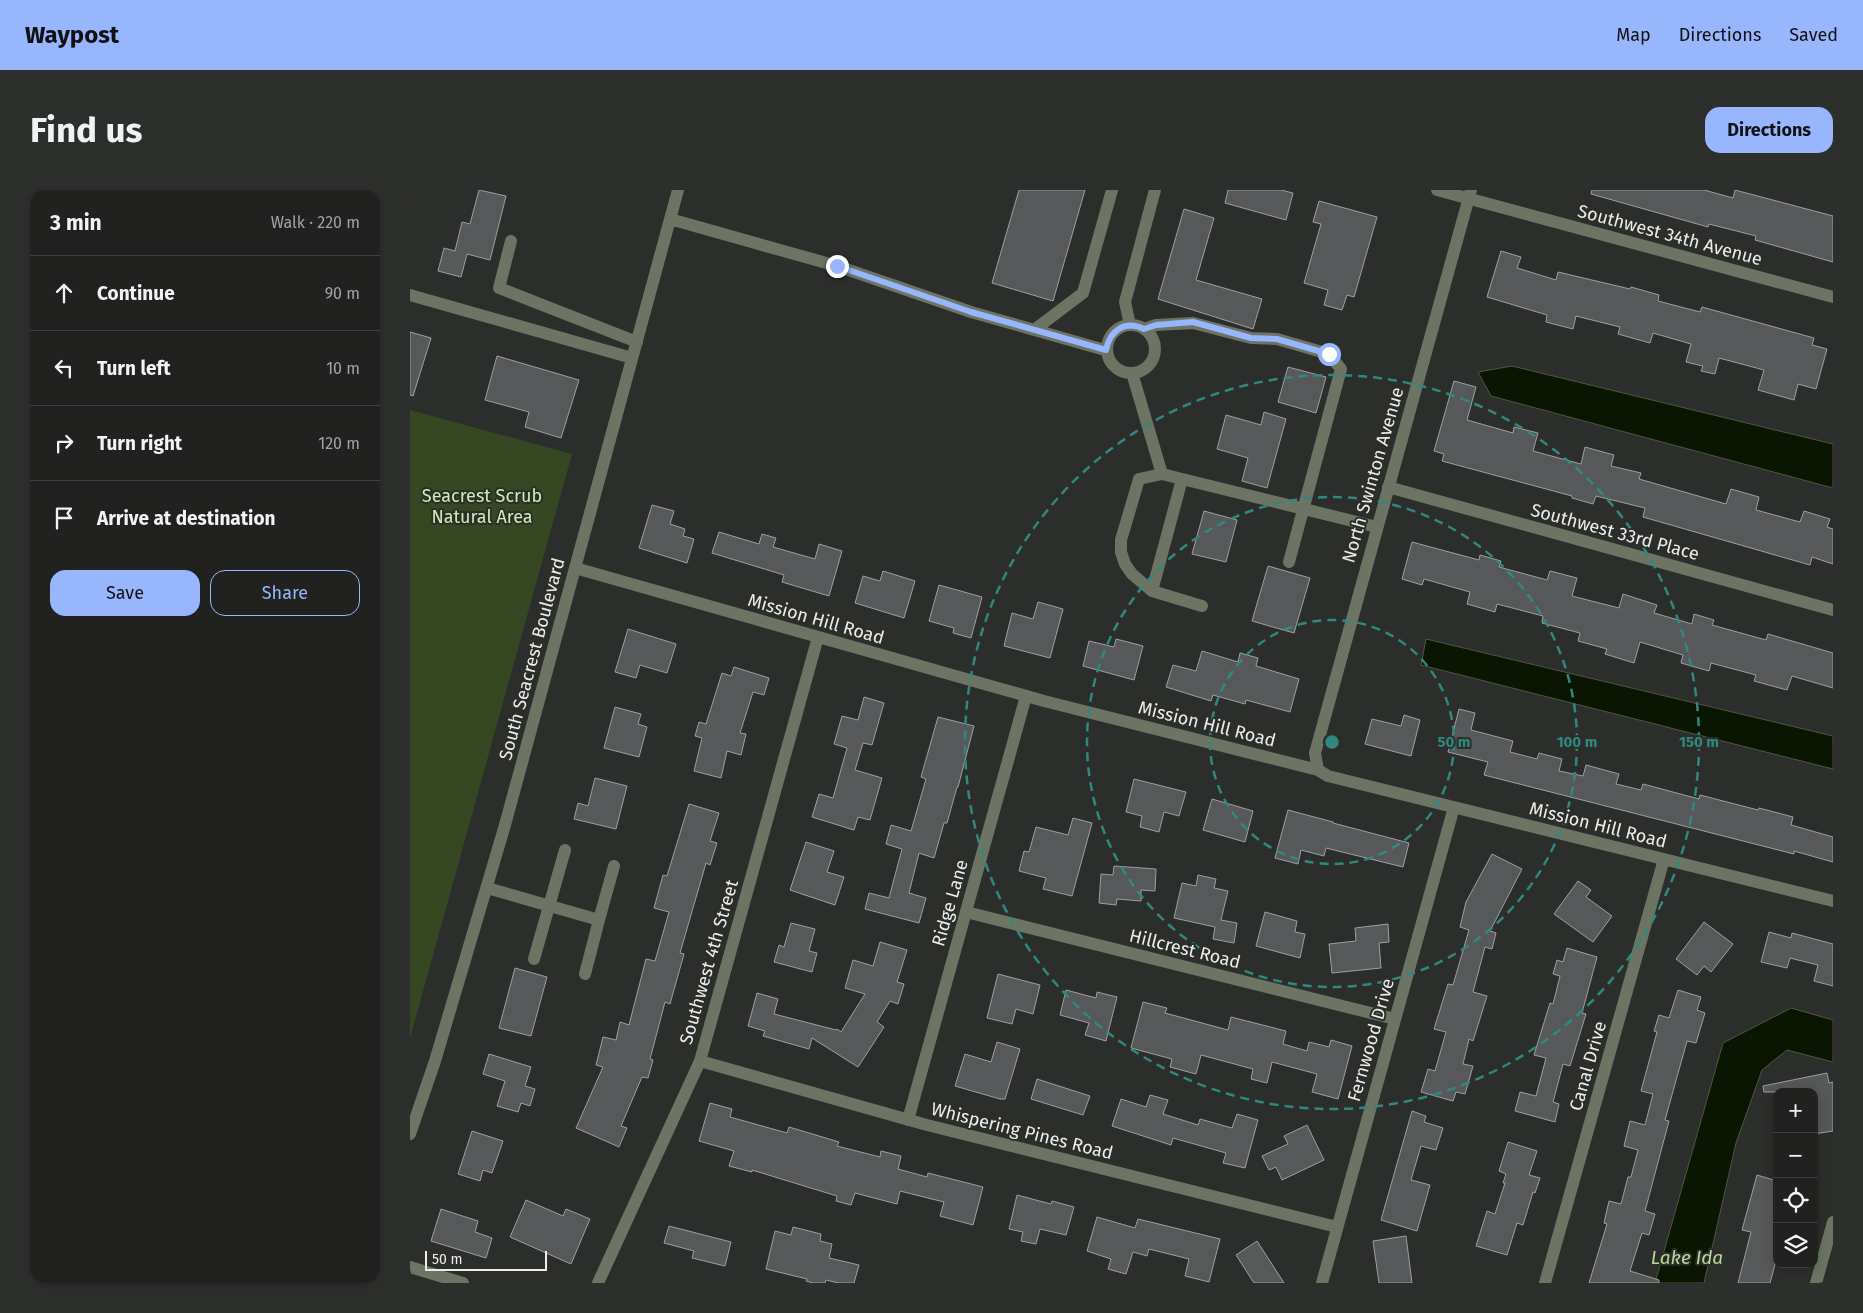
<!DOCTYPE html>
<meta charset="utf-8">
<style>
body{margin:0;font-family:"Fira Sans",sans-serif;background:#2d2f2d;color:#f1f3f6}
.controls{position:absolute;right:15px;bottom:15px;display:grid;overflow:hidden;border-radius:10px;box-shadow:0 2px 12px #0003}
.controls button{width:45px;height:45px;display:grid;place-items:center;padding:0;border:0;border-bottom:1px solid #3e3f3e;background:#212220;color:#f1f3f6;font:25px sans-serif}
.scale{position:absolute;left:15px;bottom:12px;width:122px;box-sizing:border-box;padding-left:5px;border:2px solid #edeeec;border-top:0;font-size:14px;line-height:18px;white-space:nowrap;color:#edeeec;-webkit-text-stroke:4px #2c2e2b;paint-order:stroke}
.stop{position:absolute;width:15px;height:15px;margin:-11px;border:4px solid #97b6fd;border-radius:50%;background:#fff}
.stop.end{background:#97b6fd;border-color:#fff;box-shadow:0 1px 5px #0008}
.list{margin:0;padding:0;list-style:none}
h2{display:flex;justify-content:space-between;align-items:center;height:65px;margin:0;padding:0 20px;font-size:21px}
h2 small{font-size:16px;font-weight:400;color:#a2a4a5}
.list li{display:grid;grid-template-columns:32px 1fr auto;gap:15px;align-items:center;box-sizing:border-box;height:75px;padding:0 20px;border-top:1px solid #3e3f3e}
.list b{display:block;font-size:19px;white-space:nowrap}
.list em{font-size:16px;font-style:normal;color:#a2a4a5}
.actions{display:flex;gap:10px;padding:15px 20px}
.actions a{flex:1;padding:11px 0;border:1px solid #97b6fd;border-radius:15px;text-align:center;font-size:18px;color:#97b6fd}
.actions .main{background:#97b6fd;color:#111}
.icon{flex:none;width:28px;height:28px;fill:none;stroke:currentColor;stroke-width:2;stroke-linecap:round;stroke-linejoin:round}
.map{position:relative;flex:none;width:1423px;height:1093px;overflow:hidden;border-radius:15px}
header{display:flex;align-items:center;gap:30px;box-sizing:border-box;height:70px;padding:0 25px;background:#97b6fd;color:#111}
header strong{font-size:24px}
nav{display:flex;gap:28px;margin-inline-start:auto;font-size:18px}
.intro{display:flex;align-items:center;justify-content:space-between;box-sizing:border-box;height:120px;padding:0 30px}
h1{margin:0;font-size:35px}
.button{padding:12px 22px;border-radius:15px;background:#97b6fd;color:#111;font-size:18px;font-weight:700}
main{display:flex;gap:30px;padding:0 30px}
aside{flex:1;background:#212220;border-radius:15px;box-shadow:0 2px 12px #0003}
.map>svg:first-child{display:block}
</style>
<header>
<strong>Waypost</strong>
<nav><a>Map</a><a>Directions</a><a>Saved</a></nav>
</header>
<div class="intro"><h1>Find us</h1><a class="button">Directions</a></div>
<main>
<aside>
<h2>3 min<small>Walk · 220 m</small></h2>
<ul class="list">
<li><svg class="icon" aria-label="ahead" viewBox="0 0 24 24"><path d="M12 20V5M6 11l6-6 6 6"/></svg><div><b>Continue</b></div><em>90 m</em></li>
<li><svg class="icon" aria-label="left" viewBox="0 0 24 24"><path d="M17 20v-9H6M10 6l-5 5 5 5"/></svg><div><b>Turn left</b></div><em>10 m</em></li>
<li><svg class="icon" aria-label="right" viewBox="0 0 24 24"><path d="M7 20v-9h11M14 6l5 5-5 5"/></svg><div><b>Turn right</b></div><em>120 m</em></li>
<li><svg class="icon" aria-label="arrive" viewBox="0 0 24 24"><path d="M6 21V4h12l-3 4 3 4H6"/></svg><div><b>Arrive at destination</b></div></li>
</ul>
<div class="actions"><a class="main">Save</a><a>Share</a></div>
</aside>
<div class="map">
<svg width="1423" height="1093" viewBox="0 0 1423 1093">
<rect width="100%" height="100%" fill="#2c2e2b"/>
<path fill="#364822" d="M 0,220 L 162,264 L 0,848 Z"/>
<path fill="#0a1600" stroke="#4e5747" d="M 1102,176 L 1423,254 L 1423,298 L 1081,206 L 1068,182 Z
M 1016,449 L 1423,546 L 1423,579 L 1011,475 Z
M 1381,818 L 1423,830 L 1423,872 L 1377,860 L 1352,880 L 1326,953 L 1294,1093 L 1245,1093 L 1313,853 Z"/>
<path fill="#57585a" stroke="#9fa0a3" d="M 69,0 L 96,6 L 80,70 L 57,64 L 51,87 L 28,81 L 34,58 L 45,61 L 52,32 L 60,34 Z
M 609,0 L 675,0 L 643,111 L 582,93 Z
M 818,0 L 871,0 L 883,3 L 876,30 L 815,13 Z
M 1182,0 L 1294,0 L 1323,8 L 1325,0 L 1423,26 L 1423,72 L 1345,50 L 1346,46 L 1299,34 L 1298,37 L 1181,4 Z
M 909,11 L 967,27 L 944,107 L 937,105 L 932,120 L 914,115 L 918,100 L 894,93 L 911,34 L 903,32 Z
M 774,19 L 804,28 L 786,90 L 852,109 L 843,139 L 748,109 Z
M 1091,61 L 1111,67 L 1107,78 L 1146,90 L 1148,82 L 1220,99 L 1221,97 L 1249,105 L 1248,111 L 1290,122 L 1292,117 L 1404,148 L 1402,155 L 1417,159 L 1406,199 L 1388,194 L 1384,210 L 1348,200 L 1354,180 L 1309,168 L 1305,184 L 1291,181 L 1293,176 L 1276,172 L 1281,154 L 1243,143 L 1240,153 L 1208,144 L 1210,137 L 1166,126 L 1163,139 L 1136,132 L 1137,125 L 1077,107 Z
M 0,142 L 21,148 L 3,206 L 0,205 Z
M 87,166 L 169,190 L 151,248 L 115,237 L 119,222 L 75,210 Z
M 878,177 L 916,187 L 906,223 L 868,212 Z
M 1044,191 L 1066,197 L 1057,230 L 1103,243 L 1104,237 L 1128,243 L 1123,261 L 1171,274 L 1175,257 L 1204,265 L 1201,276 L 1231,283 L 1229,289 L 1316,314 L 1321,299 L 1349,307 L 1346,320 L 1390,332 L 1394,321 L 1420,329 L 1417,337 L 1423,339 L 1423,374 L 1402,367 L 1400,375 L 1233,327 L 1235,318 L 1186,306 L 1183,314 L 1162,308 L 1162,306 L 1032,271 L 1034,264 L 1024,261 Z
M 854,222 L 876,229 L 857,298 L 832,291 L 838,268 L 807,259 L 816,225 L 851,235 Z
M 242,315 L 264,321 L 260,334 L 275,339 L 273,346 L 284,349 L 277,373 L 229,358 Z
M 794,321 L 827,330 L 816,372 L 782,364 Z
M 309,342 L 349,354 L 352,344 L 366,348 L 363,357 L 405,369 L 409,354 L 432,361 L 419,406 L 372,392 L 374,385 L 302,363 Z
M 1002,352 L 1069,370 L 1070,365 L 1091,371 L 1089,377 L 1137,390 L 1140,381 L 1167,388 L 1162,406 L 1209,418 L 1213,404 L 1247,415 L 1244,423 L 1282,434 L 1284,424 L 1304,430 L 1302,435 L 1356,450 L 1358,444 L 1423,463 L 1423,498 L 1382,486 L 1377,500 L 1344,491 L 1346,485 L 1301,473 L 1299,481 L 1271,473 L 1273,465 L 1230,452 L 1224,473 L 1195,464 L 1197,459 L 1168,451 L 1170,443 L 1132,433 L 1133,426 L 1087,414 L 1085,422 L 1057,414 L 1060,402 L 1014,389 L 1012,395 L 992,389 Z
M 858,376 L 900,388 L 884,443 L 842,431 Z
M 473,381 L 505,391 L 494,428 L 445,413 L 453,386 L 470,391 Z
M 529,395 L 572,407 L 561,448 L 543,443 L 544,438 L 519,431 Z
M 628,412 L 653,419 L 640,468 L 594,456 L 602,423 L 623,429 Z
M 218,439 L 266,454 L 257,483 L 230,475 L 226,488 L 205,482 Z
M 706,449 L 733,456 L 724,490 L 673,476 L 679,451 L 704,457 Z
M 792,461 L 828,472 L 830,463 L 848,468 L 846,476 L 889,489 L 880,522 L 836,510 L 835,514 L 803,505 L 801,511 L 756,497 L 763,475 L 786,481 Z
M 324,477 L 359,488 L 354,505 L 343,502 L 330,543 L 336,544 L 331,565 L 317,561 L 311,588 L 284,581 L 292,548 L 285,546 L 289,532 L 296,534 L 312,483 L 321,486 Z
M 454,507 L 474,513 L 462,555 L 453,553 L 445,580 L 472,588 L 460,630 L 448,627 L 444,640 L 402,627 L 409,604 L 423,608 L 437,558 L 424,554 L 432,526 L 448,530 Z
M 205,517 L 231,524 L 228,534 L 237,537 L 229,567 L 194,558 Z
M 1049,519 L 1065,523 L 1061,540 L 1103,551 L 1100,562 L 1127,569 L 1129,563 L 1152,569 L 1149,581 L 1173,586 L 1176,575 L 1209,584 L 1206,594 L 1231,600 L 1233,594 L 1289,609 L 1290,605 L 1348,620 L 1349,618 L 1383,627 L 1381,635 L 1423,647 L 1423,672 L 1384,661 L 1384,664 L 1074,585 L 1078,572 L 1038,562 Z
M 994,525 L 1010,530 L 1001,566 L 955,554 L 962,529 L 991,536 Z
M 528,527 L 564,536 L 548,597 L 547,597 L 537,633 L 534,633 L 524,668 L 509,663 L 499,703 L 516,708 L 509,733 L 455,719 L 459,703 L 479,708 L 492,659 L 476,654 L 481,635 L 501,641 L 516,589 L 511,587 Z
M 185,588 L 217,596 L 206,639 L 164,629 L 168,613 L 178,616 Z
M 724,589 L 776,602 L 769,626 L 754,622 L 749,642 L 730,637 L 732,626 L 716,622 Z
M 802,609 L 843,621 L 835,652 L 793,640 Z
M 279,614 L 309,623 L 300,651 L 307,653 L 300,675 L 296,673 L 270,763 L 274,764 L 260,814 L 255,812 L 240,869 L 243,870 L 238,888 L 232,887 L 211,936 L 217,938 L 209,957 L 166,938 L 193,877 L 186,875 L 193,847 L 206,850 L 210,832 L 219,835 L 236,769 L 245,771 L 259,722 L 244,718 L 253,685 L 257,686 Z
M 878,620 L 923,632 L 923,633 L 999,653 L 993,677 L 916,658 L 914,666 L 891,660 L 888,674 L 865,668 Z
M 663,628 L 682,633 L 662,706 L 633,699 L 636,688 L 609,681 L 614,661 L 619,662 L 626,637 L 658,645 Z
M 396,652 L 424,661 L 417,682 L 434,687 L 425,715 L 380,700 Z
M 1082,664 L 1112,679 L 1080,741 L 1086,743 L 1082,759 L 1075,757 L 1063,802 L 1077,806 L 1063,851 L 1059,849 L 1053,874 L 1063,876 L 1055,904 L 1046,902 L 1043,911 L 1011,902 L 1018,879 L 1025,881 L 1036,842 L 1024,839 L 1038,794 L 1043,795 L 1059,740 L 1050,737 L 1056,712 Z
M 704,676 L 746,679 L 745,701 L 731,700 L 731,711 L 707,709 L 706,715 L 689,713 L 691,684 L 703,685 Z
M 788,685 L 806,689 L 804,698 L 818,701 L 811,730 L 827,733 L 824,753 L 803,749 L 805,737 L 764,728 L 772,693 L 786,696 Z
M 1168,691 L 1181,700 L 1176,707 L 1202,726 L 1183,752 L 1144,724 Z
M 855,722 L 887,731 L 885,742 L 895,744 L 890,768 L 846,756 Z
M 1294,732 L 1323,754 L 1301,782 L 1294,776 L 1287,785 L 1266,769 Z
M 381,733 L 405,739 L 399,761 L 407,763 L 402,782 L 364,772 L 369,755 L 374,757 Z
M 978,734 L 979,752 L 969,753 L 971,778 L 922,783 L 919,754 L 946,751 L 945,738 Z
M 1359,742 L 1381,748 L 1382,743 L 1423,754 L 1423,796 L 1404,791 L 1408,775 L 1380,768 L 1377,778 L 1351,772 Z
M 470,752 L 497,760 L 487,792 L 494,794 L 488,814 L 480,811 L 467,832 L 474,837 L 448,877 L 402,848 L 399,859 L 353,846 L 355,841 L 338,836 L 347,803 L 368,809 L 364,824 L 426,840 L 427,839 L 431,842 L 455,804 L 435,798 L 443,770 L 463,776 Z
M 1157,758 L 1187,767 L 1172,823 L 1176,824 L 1160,876 L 1153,874 L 1143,912 L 1149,914 L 1145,932 L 1105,921 L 1110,902 L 1126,906 L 1136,868 L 1124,865 L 1140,813 L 1143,814 L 1150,786 L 1143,784 L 1147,770 L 1153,772 Z
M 105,778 L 137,787 L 121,846 L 89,838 Z
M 588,784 L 630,795 L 623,824 L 606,819 L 602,834 L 577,828 Z
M 656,800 L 686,808 L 687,802 L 707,807 L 696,851 L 675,845 L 679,833 L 650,825 Z
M 1268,800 L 1291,807 L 1287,820 L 1295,823 L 1286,853 L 1277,851 L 1255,930 L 1259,931 L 1235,1021 L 1245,1024 L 1239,1045 L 1232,1043 L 1220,1081 L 1249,1090 L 1249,1093 L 1179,1093 L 1197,1034 L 1194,1033 L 1199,1011 L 1211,1014 L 1218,987 L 1221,987 L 1228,960 L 1214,956 L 1220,931 L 1235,935 L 1243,904 L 1231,901 L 1247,842 L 1244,841 L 1249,825 L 1259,828 Z
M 733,812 L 757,818 L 755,823 L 818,840 L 821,827 L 876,841 L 873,854 L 897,861 L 899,852 L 919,857 L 921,850 L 942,856 L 928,909 L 902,902 L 907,884 L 862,872 L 857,893 L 841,889 L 843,879 L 791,865 L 786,884 L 760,877 L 762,869 L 721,858 Z
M 587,852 L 610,859 L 595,909 L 590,909 L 545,896 L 555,864 L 581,872 Z
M 79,864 L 121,877 L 115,896 L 125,899 L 120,916 L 111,913 L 108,922 L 87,916 L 95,891 L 73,884 Z
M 1417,883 L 1419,893 L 1423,892 L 1423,941 L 1404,944 L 1404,902 L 1354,902 L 1353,896 Z
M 627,889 L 680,906 L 673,925 L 621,909 Z
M 740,905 L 758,910 L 753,924 L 788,935 L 790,929 L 822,938 L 827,924 L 848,930 L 835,978 L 813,973 L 816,963 L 763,948 L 761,955 L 702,936 L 711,909 L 736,917 Z
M 300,913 L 322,919 L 320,927 L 377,943 L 379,937 L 429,952 L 427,956 L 470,967 L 471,961 L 491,966 L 488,979 L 517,987 L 518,983 L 573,997 L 563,1035 L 530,1026 L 534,1012 L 490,1001 L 487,1014 L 445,1003 L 441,1015 L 426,1011 L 427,1006 L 342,980 L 342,982 L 319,976 L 324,961 L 289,951 Z
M 1002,921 L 1016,926 L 1014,932 L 1033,938 L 1026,960 L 1011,956 L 1001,990 L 1020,995 L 1007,1041 L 971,1030 Z
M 897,935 L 914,970 L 872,990 L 866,977 L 859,980 L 852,966 L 878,954 L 874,946 Z
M 62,941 L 93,951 L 82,983 L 73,980 L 70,991 L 48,984 Z
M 1098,952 L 1127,961 L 1119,985 L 1130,988 L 1125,1003 L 1123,1002 L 1113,1035 L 1107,1033 L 1097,1065 L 1066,1056 L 1077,1021 L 1085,1024 L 1095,993 L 1093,993 L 1096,984 L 1089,981 Z
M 1347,985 L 1367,991 L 1367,1067 L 1360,1093 L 1328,1093 L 1341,1042 L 1332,1040 Z
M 607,1005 L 641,1014 L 642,1011 L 664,1017 L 656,1045 L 630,1039 L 626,1054 L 611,1051 L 613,1042 L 599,1039 Z
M 116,1010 L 153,1026 L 156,1019 L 180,1029 L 161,1074 L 100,1047 Z
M 31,1019 L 68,1031 L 65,1042 L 82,1048 L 76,1068 L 21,1051 Z
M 687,1027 L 725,1038 L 728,1029 L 810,1049 L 799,1092 L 775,1086 L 779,1069 L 739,1059 L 737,1066 L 723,1062 L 716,1084 L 698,1079 L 701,1069 L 677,1061 Z
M 259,1036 L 321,1052 L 315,1076 L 282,1068 L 284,1061 L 254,1053 Z
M 383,1037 L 411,1044 L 410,1051 L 422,1054 L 419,1068 L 449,1075 L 444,1093 L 429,1093 L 416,1090 L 415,1093 L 403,1093 L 396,1091 L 397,1089 L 356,1079 L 365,1041 L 381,1045 Z
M 996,1046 L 1002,1093 L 969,1093 L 963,1051 Z
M 847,1051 L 874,1093 L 844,1093 L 826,1065 Z"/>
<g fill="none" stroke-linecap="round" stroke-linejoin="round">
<path stroke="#6c7563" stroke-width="12" d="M 1027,0 L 1423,107
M 260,29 L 427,76 L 561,122 L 695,160
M 101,51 L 89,98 L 227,152
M 0,105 L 222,168
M697 159a24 24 0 1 1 48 0a24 24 0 1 1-48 0Z
M 720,135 L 715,112 L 745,0
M 734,139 L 746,135 L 783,133 L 841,148 L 867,149 L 919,164 L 931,179 L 879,372
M 624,140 L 673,103 L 702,0
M 722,183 L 752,284 L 967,337
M 752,284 L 729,289 L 711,350 L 711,362 L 715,374 L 722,384 L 742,401 L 792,416
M 978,297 L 1423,420
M 165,378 L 634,511 L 908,580 L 918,586 L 1423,711
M 742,401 L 772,289
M 908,580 L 905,563 L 1061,0
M 77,698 L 189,730 L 175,784
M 556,722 L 985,829
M 189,730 L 204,676
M 124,769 L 155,660
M 290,871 L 517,935 L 927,1037
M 498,930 L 616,506
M 0,944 L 25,871 L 95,635 L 268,0
M 0,1077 L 53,1093
M 188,1093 L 290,871 L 408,447
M 912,1093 L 1044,617
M 1135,1093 L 1254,669
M 1406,1093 L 1423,1032"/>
</g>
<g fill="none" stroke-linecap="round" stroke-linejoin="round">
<path stroke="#97b6fd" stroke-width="6" d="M 427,76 L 561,122 L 696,160 C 700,140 715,130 734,139 L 746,135 L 783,132 L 841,148 L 867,149 L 919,164"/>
</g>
<g fill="none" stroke="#308881" stroke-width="2.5" stroke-dasharray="9 6">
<circle cx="922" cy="552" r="122"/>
<circle cx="922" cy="552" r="245"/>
<circle cx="922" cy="552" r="367"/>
</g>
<g text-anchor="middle" stroke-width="4" stroke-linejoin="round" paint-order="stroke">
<g font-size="18" fill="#edeeec" stroke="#2c2e2b">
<text transform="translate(1260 45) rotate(15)" y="6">Southwest 34th Avenue</text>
<text transform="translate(963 285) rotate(-74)" y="6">North Swinton Avenue</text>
<text transform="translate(1205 342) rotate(15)" y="6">Southwest 33rd Place</text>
<text transform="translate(406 429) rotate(16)" y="6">Mission Hill Road</text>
<text transform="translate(122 469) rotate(-75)" y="6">South Seacrest Boulevard</text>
<text transform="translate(797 534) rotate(14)" y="6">Mission Hill Road</text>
<text transform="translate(1188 635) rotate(14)" y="6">Mission Hill Road</text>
<text transform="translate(540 713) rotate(-74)" y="6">Ridge Lane</text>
<text transform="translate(775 759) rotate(14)" y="6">Hillcrest Road</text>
<text transform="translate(299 772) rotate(-74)" y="6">Southwest 4th Street</text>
<text transform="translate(961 850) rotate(-74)" y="6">Fernwood Drive</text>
<text transform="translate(1178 876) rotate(-74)" y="6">Canal Drive</text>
<text transform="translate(612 941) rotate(14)" y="6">Whispering Pines Road</text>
</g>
<g font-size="18" fill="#cef0ab" stroke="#2c2e2b">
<text x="72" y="312">Seacrest Scrub<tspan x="72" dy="21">Natural Area</tspan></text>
</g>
<g font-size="19" font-style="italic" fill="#b8d995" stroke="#2c2e2b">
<text x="1277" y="1074">Lake Ida</text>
</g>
</g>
<circle cx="922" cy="552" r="8" fill="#308881" stroke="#2c2e2b" stroke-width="2.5"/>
<g font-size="15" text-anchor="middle" font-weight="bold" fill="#308881" stroke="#2c2e2b" stroke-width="4" stroke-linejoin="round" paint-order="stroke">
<text x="1044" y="557">50 m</text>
<text x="1167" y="557">100 m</text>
<text x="1289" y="557">150 m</text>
</g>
</svg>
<div class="controls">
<button>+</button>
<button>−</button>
<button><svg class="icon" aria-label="locate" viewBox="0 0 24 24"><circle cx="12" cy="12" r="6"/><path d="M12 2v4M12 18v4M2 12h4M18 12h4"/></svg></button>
<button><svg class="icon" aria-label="layers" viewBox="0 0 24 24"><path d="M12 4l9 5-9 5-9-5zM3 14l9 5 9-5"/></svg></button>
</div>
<div class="scale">50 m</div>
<div class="stop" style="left:919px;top:164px"></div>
<div class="stop end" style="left:427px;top:76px"></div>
</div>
</main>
